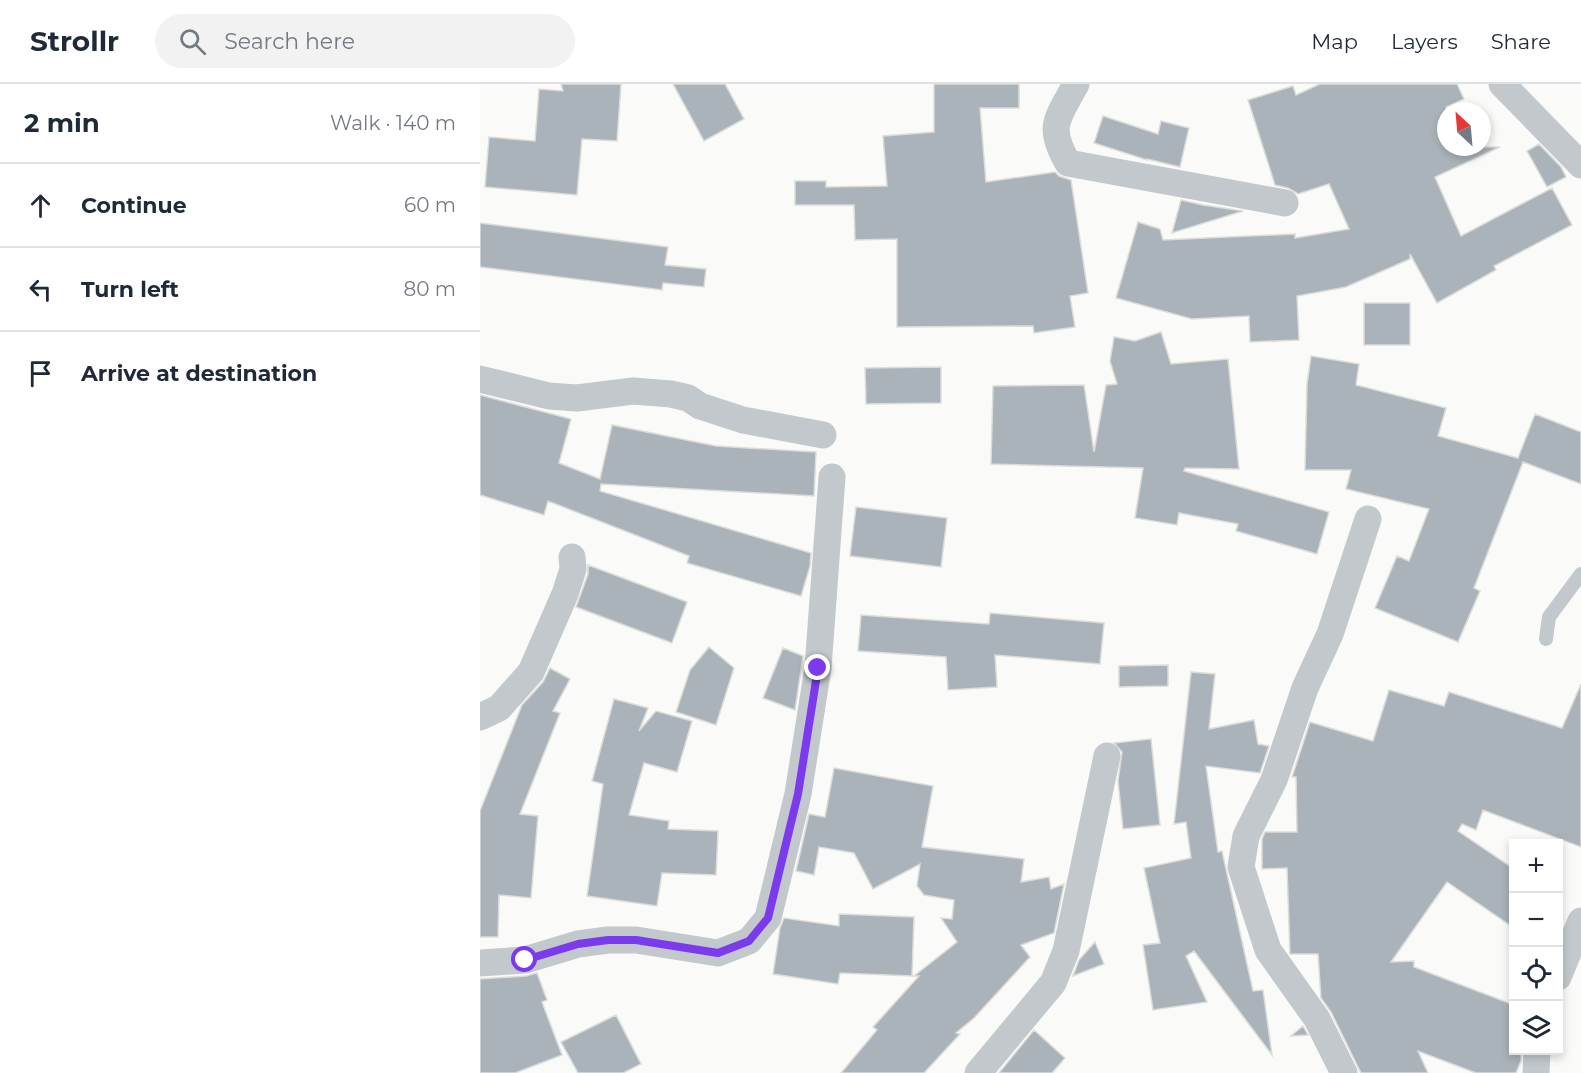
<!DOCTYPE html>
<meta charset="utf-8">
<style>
body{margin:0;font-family:Montserrat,sans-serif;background:#f2f2f3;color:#1f2937}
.controls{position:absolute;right:18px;bottom:18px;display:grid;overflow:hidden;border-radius:0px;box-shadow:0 3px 9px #0003}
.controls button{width:54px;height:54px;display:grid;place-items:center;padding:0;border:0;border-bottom:2px solid #e0e1e3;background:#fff;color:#1f2937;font:30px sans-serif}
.compass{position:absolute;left:957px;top:18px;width:54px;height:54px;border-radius:50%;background:#fff;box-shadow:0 3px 9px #0003;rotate:334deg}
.stop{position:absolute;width:18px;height:18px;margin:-14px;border:4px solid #7c3aed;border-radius:50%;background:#fff}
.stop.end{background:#7c3aed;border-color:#fff;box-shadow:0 2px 6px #0008}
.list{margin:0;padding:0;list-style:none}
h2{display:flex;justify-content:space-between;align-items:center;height:78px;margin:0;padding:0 24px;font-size:26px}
h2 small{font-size:20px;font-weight:400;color:#747a83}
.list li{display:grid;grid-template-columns:39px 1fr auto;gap:18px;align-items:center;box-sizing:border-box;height:84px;padding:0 24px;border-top:2px solid #e0e1e3}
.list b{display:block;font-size:22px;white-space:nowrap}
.list em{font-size:20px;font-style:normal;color:#747a83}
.icon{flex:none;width:33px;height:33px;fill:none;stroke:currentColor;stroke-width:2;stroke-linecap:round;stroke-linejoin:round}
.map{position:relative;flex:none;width:1101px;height:989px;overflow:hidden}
header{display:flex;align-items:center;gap:36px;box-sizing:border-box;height:84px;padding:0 30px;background:#fff;border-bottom:2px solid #e0e1e3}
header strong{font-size:28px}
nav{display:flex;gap:33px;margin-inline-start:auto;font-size:21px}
.search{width:420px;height:54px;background:#f2f2f3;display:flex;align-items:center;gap:15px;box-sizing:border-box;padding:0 21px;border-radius:33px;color:#747a83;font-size:22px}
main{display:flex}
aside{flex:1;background:#fff}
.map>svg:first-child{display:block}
</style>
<header>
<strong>Strollr</strong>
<div class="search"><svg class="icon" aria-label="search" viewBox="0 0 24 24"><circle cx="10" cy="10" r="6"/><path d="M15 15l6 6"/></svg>Search here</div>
<nav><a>Map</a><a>Layers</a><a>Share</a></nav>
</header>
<main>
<aside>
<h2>2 min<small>Walk · 140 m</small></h2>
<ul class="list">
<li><svg class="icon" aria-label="ahead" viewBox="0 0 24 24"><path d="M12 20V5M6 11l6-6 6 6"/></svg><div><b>Continue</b></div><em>60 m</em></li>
<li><svg class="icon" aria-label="left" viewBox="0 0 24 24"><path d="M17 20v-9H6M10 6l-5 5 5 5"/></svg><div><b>Turn left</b></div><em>80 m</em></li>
<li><svg class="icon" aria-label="arrive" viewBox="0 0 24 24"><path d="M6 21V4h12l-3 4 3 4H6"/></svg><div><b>Arrive at destination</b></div></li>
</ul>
</aside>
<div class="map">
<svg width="1101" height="989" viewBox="0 0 1101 989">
<rect width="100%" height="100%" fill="#fafaf8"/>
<path fill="#aab3b9" stroke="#dcdcda" stroke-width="1.5" d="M 81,0 L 141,0 L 137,57 L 102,55 L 97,111 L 5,103 L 9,53 L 55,57 L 59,5 L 83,7 Z
M 193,0 L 245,0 L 264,35 L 224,57 Z
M 454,0 L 539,0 L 539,24 L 500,24 L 506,98 L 575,88 L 579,92 L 591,96 L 608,209 L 590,212 L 595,243 L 554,249 L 553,242 L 417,243 L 417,155 L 375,156 L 374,121 L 315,121 L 315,97 L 346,97 L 346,103 L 407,102 L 403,52 L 454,48 Z
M 840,0 L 977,0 L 984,15 L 966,23 L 966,63 L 1020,63 L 955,93 L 981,152 L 1072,104 L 1092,141 L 1014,182 L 1016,186 L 957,219 L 930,170 L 930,175 L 866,203 L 817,212 L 819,256 L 770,258 L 769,232 L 712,235 L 636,214 L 658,138 L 680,145 L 683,156 L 815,150 L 815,154 L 869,145 L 849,100 L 818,110 L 808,104 L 795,101 L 768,16 L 813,2 L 816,11 Z
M 623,32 L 678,50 L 681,37 L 709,44 L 700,83 L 667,75 L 667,76 L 614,59 Z
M 1059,60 L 1081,83 L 1086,93 L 1067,103 L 1047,67 Z
M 701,116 L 723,121 L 763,127 L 692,149 Z
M 0,139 L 188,163 L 185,181 L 226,185 L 224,203 L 183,199 L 182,206 L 0,183 Z
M 884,219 L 930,219 L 930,261 L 884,261 Z
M 681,248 L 691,280 L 748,275 L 759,385 L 705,384 L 704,387 L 849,428 L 837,470 L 756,447 L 758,440 L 699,429 L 697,441 L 655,434 L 663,384 L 511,380 L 513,302 L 604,301 L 614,368 L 626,301 L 637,300 L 630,277 L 634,253 L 655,257 Z
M 831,272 L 879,280 L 876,301 L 966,324 L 958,352 L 1038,374 L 1055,330 L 1101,348 L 1101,400 L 1043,378 L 994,504 L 1000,507 L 978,558 L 895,524 L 917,472 L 929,477 L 949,425 L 866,405 L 871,386 L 825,386 L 827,300 Z
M 461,283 L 461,319 L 386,320 L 385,284 Z
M 0,311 L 91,335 L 79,379 L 120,395 L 132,341 L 236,362 L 336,368 L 334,412 L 121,400 L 120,407 L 331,469 L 330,482 L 321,512 L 207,479 L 209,472 L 68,417 L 64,431 L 0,411 Z
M 376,423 L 467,434 L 461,483 L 370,472 Z
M 108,481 L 207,518 L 192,559 L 96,523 L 108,490 Z
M 510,529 L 624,539 L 620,580 L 515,571 L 517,603 L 468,606 L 466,573 L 378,567 L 381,531 L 509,540 Z
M 229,563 L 254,584 L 236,641 L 196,628 L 210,586 Z
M 303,564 L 323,572 L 315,626 L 283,614 Z
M 688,581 L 688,602 L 639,603 L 639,582 Z
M 70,584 L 90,595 L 73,627 L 80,629 L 40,730 L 58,732 L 51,814 L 19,811 L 18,853 L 0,853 L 0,727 L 42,621 L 63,598 Z
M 711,588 L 735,590 L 729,645 L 774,636 L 778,660 L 789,662 L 780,689 L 726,682 L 738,768 L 742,767 L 773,907 L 783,906 L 792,971 L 714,867 L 706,872 L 727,918 L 673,926 L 663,861 L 680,859 L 664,784 L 711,774 L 706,738 L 694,740 Z
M 1101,600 L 1101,763 L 1003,726 L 996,746 L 982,740 L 978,747 L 1034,785 L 1034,844 L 967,798 L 911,878 L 934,877 L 934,883 L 1034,921 L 1034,966 L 1041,969 L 1041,977 L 1036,989 L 996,989 L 938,967 L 948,989 L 881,989 L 851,928 L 841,914 L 838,870 L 810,870 L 807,784 L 782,785 L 782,755 L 785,748 L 817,748 L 816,693 L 812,693 L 830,638 L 893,657 L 909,606 L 964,622 L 969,608 L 1082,644 Z
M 134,615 L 168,624 L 159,647 L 176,627 L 212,637 L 197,688 L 164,679 L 149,731 L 189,737 L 188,745 L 238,747 L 236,791 L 182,789 L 177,822 L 107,812 L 123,700 L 112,697 Z
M 671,655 L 680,741 L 643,745 L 638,697 L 642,668 L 634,659 Z
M 354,684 L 453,702 L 442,763 L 544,775 L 541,798 L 569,793 L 571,805 L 584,800 L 574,849 L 541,861 L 550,873 L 494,934 L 476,949 L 480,950 L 444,989 L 361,989 L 397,946 L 393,943 L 439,892 L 434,892 L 477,858 L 461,834 L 472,835 L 474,816 L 444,811 L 437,802 L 440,780 L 393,805 L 374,769 L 339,763 L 334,791 L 316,787 L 329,730 L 345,733 Z
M 359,830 L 434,833 L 432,892 L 360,889 L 358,900 L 293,890 L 300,844 L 304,834 L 359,842 Z
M 615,858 L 624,880 L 593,892 L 599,876 Z
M 57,889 L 67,916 L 62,918 L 82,971 L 35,989 L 0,989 L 0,895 L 46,892 Z
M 136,931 L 161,980 L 143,989 L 98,989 L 81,958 Z
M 823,942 L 828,951 L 811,952 Z
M 554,946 L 585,974 L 572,989 L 519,989 Z"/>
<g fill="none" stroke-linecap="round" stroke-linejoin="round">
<path stroke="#c3c8cc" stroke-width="14" d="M 1066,555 L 1069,533 L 1101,490"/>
<path stroke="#c3c8cc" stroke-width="27" d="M 596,0 C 578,34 566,42 588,79 L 805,119
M 1022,0 L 1101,81
M 0,295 L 69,312 L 97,314 L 153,307 L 191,310 L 208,314 L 220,322 L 263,336 L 343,351
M 0,633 L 19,624 L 51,588 L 85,510 L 93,485 L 92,473
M 0,879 L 45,876 L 98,860 L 128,856 L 156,856 L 238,869 L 269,857 L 288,834 L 318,710 L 338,584 L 352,393
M 1078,893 L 1101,837
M 498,989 L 573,899 L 586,867 L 627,672
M 864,989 L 837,935 L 788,866 L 761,783 L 766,752 L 794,696 L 825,604 L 850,550 L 888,435
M 1056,989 L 1057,966"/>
</g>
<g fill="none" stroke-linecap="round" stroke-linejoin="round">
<path stroke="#7c3aed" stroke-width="8" d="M 45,876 L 98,860 L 128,856 L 156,856 L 238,869 L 269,857 L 288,834 L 318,710 L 338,584"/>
</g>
</svg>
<div class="controls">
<button>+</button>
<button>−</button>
<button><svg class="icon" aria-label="locate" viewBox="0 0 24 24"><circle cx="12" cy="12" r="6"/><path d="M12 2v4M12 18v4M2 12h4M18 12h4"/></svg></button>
<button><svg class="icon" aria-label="layers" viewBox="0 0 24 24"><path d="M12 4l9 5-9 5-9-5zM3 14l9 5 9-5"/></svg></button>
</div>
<svg class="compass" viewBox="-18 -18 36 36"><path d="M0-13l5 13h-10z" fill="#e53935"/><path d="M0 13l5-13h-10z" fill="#747a83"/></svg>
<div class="stop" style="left:45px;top:876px"></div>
<div class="stop end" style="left:338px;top:584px"></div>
</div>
</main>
